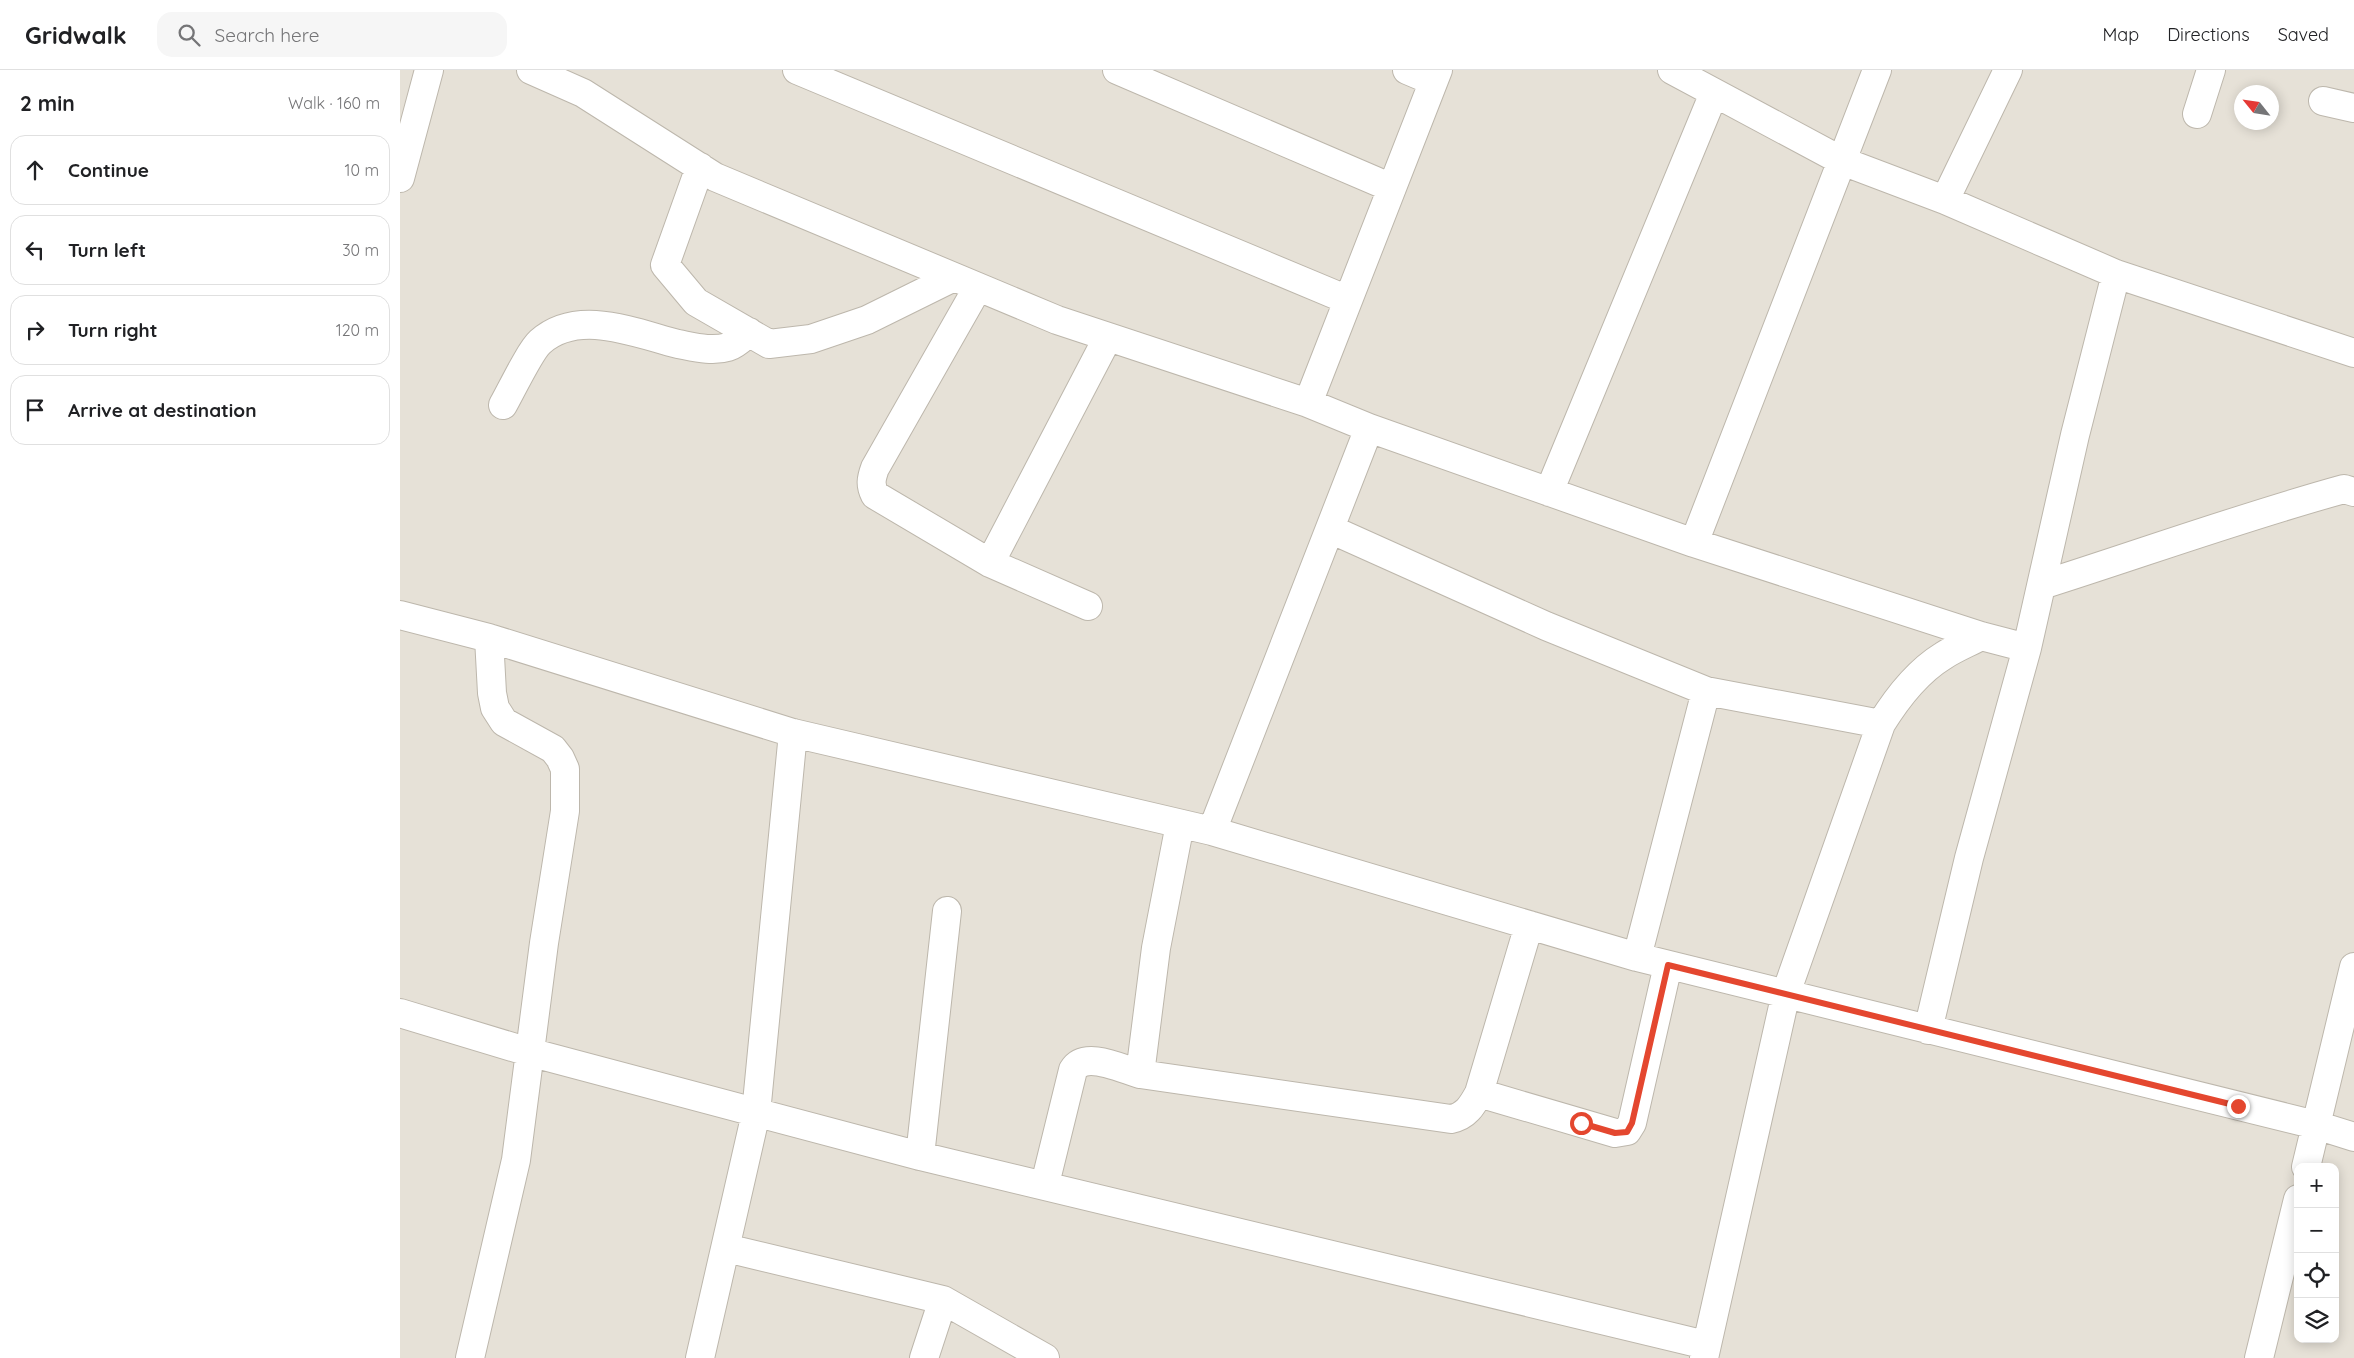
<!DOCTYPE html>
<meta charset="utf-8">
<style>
body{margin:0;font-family:Quicksand,sans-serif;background:#f6f6f6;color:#202124}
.controls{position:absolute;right:15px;bottom:15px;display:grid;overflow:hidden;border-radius:10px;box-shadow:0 2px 12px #0003}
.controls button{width:45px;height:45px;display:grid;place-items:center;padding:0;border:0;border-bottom:1px solid #e0e0e0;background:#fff;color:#202124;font:25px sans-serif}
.compass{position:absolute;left:1834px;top:15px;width:45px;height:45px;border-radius:50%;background:#fff;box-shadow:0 2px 12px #0003;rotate:300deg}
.stop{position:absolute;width:15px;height:15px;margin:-11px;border:4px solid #e4472f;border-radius:50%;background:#fff}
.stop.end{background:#e4472f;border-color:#fff;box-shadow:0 1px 5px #0008}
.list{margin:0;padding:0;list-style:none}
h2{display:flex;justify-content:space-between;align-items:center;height:65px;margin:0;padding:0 20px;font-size:21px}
h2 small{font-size:16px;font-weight:400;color:#757577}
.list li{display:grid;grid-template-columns:32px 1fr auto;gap:15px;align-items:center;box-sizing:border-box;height:70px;margin:0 10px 10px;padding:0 10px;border:1px solid #e0e0e0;border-radius:15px}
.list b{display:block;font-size:19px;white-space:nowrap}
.list em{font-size:16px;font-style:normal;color:#757577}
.icon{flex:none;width:28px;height:28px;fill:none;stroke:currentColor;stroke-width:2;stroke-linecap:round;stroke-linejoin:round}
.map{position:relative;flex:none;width:1954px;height:1288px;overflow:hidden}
header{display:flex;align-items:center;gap:30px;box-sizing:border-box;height:70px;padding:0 25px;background:#fff;border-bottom:1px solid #e0e0e0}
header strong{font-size:24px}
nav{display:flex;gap:28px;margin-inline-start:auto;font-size:18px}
.search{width:350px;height:45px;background:#f6f6f6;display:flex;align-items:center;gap:12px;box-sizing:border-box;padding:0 18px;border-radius:15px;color:#757577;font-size:19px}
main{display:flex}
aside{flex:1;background:#fff}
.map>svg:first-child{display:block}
</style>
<header>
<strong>Gridwalk</strong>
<div class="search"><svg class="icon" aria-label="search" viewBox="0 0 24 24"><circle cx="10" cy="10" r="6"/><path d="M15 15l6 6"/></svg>Search here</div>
<nav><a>Map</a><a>Directions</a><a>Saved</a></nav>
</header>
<main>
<aside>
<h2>2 min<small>Walk · 160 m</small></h2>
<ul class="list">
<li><svg class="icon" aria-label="ahead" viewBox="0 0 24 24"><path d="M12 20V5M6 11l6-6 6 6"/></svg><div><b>Continue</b></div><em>10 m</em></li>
<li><svg class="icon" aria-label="left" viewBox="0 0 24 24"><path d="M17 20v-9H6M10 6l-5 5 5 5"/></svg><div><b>Turn left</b></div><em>30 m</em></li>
<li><svg class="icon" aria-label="right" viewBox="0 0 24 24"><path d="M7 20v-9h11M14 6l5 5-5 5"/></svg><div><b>Turn right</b></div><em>120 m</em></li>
<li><svg class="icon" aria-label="arrive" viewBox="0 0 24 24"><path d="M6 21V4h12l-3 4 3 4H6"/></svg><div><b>Arrive at destination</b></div></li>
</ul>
</aside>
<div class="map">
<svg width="1954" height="1288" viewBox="0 0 1954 1288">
<rect width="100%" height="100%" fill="#f2efe9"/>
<path fill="#e6e1d7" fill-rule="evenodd" d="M 0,0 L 1954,0 L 1954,1288 L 0,1288 ZM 1842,22 L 1872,22 L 1872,52 L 1842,52 ZM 1898,1097 L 1935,1097 L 1935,1269 L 1898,1269 Z"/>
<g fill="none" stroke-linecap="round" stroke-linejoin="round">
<g stroke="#bdb7ac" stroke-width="30">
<path id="minor" d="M 131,0 L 183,23 L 315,107 L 657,250 L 908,333 L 969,358 L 1294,473 L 1581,566 L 1627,578 L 1675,365 L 1716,204
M 397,0 L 948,230
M 717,0 L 992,118
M 1007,0 L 1033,11
M 1272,0 L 1442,91 L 1545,130
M 1608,0 L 1545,130 L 1716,204 L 1954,283
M 1923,31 L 1954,38
M 1797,44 L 1811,0
M 300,97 L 265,195 L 296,232 L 369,274 L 411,269 L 467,250 L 554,207
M 0,108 L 29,0
M 578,217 L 475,398 C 471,409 470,415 475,425 L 590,493 L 688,536
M 908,333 L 1038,0
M 103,335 C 111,321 130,281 140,272 C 178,238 235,263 278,274 C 294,277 312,282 328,277 C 337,274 342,268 349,262
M 1149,422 L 1314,23
M 930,459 L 1146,556 L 1306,621 L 1481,654
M 1294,473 L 1477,0
M 590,493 L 708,267
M 1642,515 C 1743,483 1842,447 1944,419 L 1954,422
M 0,545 L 89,568 L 393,663 L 812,761 L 1237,887 L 1916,1055 L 1954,1067
M 812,761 L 969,358
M 1237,887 L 1306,621
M 0,943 L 129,982 L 520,1086 L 1306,1275
M 1528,960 L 1569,788 L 1627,578
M 740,1004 L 756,878 L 780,754
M 1079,1023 L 1215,1063 L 1227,1061 L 1232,1053 L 1268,895
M 520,1086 L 547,841
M 1906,1097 L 1954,897
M 645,1114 L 673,1000 C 685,980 722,999 740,1004 L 1051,1049 C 1066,1046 1072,1036 1079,1023 L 1129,855
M 326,1178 L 543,1230 L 645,1288
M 70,1288 L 116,1090 L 144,873 L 165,741 L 165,699 L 160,688 L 153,679 L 104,652 L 95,638 L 92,623 L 89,568
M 300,1288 L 356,1043 L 393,663
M 524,1288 L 543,1230
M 1304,1288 L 1386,923 L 1481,654 C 1497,628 1517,602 1543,586 C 1555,578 1568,573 1581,566
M 1859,1288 L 1898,1129"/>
</g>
<use href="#minor" stroke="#fff" stroke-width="28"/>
</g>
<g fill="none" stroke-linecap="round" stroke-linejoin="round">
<path stroke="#e4472f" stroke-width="6" d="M 1181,1053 L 1215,1063 L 1227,1062 L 1232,1053 L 1268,895 L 1838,1036"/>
</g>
</svg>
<div class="controls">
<button>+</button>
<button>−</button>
<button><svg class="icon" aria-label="locate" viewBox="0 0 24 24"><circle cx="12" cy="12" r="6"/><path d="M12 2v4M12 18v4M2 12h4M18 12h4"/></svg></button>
<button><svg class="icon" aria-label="layers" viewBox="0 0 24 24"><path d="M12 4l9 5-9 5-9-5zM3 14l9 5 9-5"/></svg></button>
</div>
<svg class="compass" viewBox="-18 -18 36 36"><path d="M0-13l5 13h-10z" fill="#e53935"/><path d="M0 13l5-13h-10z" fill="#757577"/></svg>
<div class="stop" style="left:1181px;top:1053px"></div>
<div class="stop end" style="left:1838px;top:1036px"></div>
</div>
</main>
